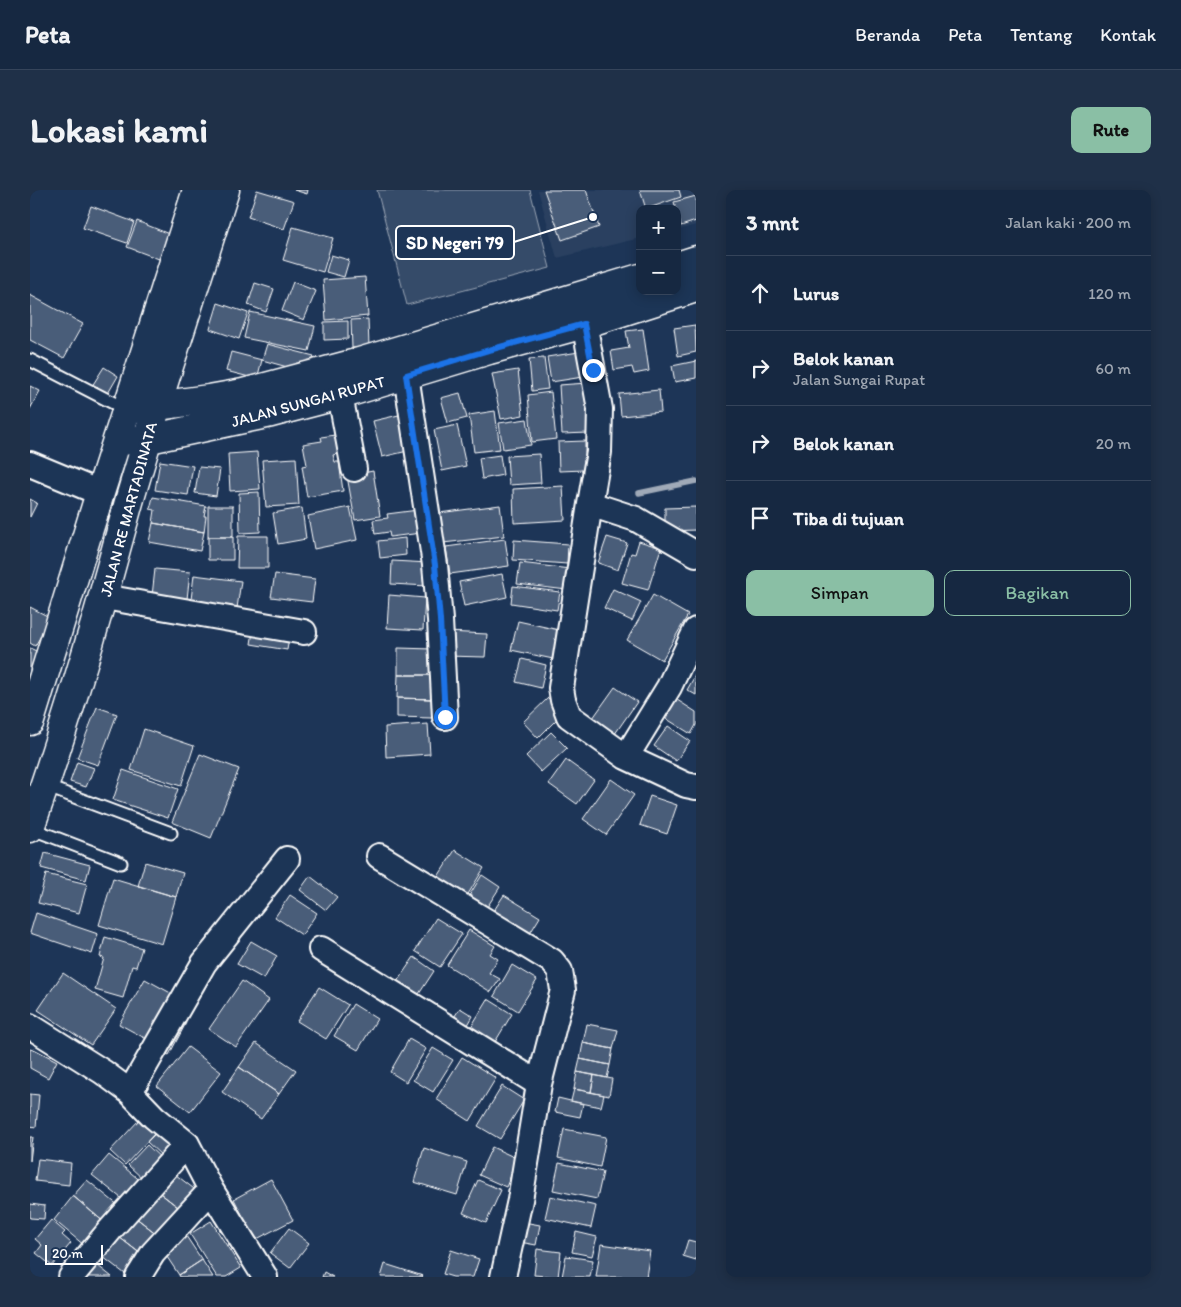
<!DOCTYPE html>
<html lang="id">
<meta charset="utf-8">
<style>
body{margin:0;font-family:Itim,sans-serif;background:#1f3048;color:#f1f3f6}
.controls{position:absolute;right:15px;top:15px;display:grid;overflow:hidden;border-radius:10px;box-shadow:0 2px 12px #0003}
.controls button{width:45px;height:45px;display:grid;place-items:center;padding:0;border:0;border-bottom:1px solid #35445a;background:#162841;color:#f1f3f6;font:25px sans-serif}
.scale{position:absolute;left:15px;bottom:12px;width:58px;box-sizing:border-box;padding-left:5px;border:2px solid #fff;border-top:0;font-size:14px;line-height:18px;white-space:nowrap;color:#fff;-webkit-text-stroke:4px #1d3557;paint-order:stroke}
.stop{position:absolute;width:15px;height:15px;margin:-11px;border:4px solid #1a73e8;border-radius:50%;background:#fff}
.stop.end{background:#1a73e8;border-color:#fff;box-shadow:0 1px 5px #0008}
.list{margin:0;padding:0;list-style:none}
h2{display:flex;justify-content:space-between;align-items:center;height:65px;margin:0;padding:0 20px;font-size:21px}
h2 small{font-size:16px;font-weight:400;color:#9ea6b1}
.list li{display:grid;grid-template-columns:32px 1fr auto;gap:15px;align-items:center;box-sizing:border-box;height:75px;padding:0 20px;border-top:1px solid #35445a}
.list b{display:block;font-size:19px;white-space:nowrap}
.list p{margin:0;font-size:16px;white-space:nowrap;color:#9ea6b1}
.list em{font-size:16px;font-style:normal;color:#9ea6b1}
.actions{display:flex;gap:10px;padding:15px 20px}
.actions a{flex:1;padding:11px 0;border:1px solid #8abfa5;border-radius:10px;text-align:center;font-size:18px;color:#8abfa5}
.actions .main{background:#8abfa5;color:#111}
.icon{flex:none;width:28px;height:28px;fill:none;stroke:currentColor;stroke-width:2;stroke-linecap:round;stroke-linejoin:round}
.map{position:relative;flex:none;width:666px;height:1087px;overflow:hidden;border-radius:10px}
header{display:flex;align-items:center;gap:30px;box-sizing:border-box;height:70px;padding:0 25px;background:#162841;border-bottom:1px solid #35445a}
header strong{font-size:24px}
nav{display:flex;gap:28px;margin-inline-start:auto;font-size:18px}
.intro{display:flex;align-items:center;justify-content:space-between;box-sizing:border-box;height:120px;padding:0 30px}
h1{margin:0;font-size:35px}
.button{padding:12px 22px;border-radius:10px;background:#8abfa5;color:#111;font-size:18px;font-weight:700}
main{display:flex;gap:30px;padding:0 30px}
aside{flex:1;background:#162841;border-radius:10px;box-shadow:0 2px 12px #0003}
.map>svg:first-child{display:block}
</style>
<header>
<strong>Peta</strong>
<nav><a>Beranda</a><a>Peta</a><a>Tentang</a><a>Kontak</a></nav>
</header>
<div class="intro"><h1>Lokasi kami</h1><a class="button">Rute</a></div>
<main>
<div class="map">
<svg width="666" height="1087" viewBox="0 0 666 1087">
<rect width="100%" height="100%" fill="#1d3557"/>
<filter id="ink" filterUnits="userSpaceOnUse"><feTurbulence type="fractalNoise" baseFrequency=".02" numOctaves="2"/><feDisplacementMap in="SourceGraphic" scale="10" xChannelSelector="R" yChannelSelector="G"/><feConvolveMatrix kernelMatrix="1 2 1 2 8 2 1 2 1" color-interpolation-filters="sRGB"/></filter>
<g filter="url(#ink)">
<path fill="#2a4161" d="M 508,0 L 666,0 L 666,35 L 647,40 L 647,19 L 610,19 L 610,48 L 527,68 Z"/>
<path fill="#364b69" stroke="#9aa5b4" d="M 347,0 L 500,0 L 520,78 L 377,115 Z"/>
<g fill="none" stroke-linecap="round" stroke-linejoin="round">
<path stroke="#a0aab8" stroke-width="5.5" d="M 609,303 L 666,291"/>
</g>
<path fill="#4a5d79" stroke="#fff" d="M 227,0 L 264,11 L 254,39 L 218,27 Z
M 264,0 L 278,0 L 277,4 Z
M 514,0 L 556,0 L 569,37 L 532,50 Z
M 610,0 L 649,0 L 651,7 L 616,19 Z
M 666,6 L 666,31 L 651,36 L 644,12 Z
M 61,16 L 104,32 L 97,53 L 53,38 Z
M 107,31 L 139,44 L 129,69 L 97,57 Z
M 263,37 L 303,48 L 293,82 L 253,70 Z
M 301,65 L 319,70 L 314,87 L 296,82 Z
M 335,87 L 338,126 L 296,130 L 293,90 Z
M 263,92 L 286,101 L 274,130 L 252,121 Z
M 225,93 L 244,99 L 236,122 L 218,115 Z
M 0,105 L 53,134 L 34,168 L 0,150 Z
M 188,113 L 218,123 L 209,149 L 180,139 Z
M 220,122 L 285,136 L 279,161 L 214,148 Z
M 338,129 L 339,157 L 322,158 L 321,130 Z
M 318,131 L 318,149 L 294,150 L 294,132 Z
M 665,135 L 666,162 L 648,166 L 644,138 Z
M 613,139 L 619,181 L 604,184 L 602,177 L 584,180 L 581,161 L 599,158 L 596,141 Z
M 237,154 L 284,166 L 279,183 L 232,170 Z
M 201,162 L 232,170 L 227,189 L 196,181 Z
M 549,162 L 553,187 L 521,192 L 517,167 Z
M 514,168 L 518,199 L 502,201 L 499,169 Z
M 666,171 L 666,188 L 645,192 L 642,176 Z
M 74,177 L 88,186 L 77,205 L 62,196 Z
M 488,180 L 493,225 L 471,229 L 462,184 Z
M 557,193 L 559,243 L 532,244 L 529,195 Z
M 0,196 L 10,201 L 0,219 Z
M 629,200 L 631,222 L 591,226 L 589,204 Z
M 521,202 L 526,249 L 502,252 L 498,205 Z
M 430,203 L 437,228 L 418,233 L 411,208 Z
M 465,221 L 470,259 L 444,262 L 439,225 Z
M 373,224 L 382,260 L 352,267 L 343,231 Z
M 497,229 L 501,255 L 473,259 L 469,233 Z
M 427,235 L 436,276 L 412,281 L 404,240 Z
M 312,244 L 315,262 L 303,265 L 305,272 L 309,272 L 313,301 L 277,307 L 272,276 L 277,275 L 273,254 L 292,251 L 291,247 Z
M 555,251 L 555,280 L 529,281 L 528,252 Z
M 227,262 L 230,299 L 200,301 L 198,264 Z
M 509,264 L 511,293 L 479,295 L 477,266 Z
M 470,265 L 473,285 L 452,289 L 449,268 Z
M 266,268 L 269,315 L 236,317 L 232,270 Z
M 130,271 L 163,276 L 158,305 L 125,300 Z
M 169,277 L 190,279 L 186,306 L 165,303 Z
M 343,281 L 350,326 L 325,330 L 317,286 Z
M 533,296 L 535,330 L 484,333 L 483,299 Z
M 229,302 L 230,342 L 210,343 L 209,303 Z
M 123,307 L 176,316 L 174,326 L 176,326 L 174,342 L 123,333 L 125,320 L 120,319 Z
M 0,309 L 7,313 L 0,327 Z
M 470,315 L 474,346 L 413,353 L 409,323 Z
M 178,316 L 203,316 L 203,347 L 178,347 Z
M 320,317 L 327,350 L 284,359 L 278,326 Z
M 666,317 L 666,340 L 635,341 L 635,318 Z
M 272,318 L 276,349 L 248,354 L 243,323 Z
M 388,320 L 391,343 L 360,347 L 359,342 L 345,344 L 343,330 L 358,328 L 357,324 Z
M 123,333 L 174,342 L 170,361 L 119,352 Z
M 208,346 L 238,346 L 238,378 L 207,378 Z
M 178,347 L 203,347 L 203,370 L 178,370 Z
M 577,347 L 597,353 L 588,380 L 568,373 Z
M 375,348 L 376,365 L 350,368 L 348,351 Z
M 475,349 L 479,376 L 420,384 L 416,357 Z
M 484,350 L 538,354 L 537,374 L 483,370 Z
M 609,351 L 631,358 L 618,400 L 592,393 L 601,363 L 605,364 Z
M 362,371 L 399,373 L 398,396 L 361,394 Z
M 490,373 L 540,379 L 537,400 L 487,394 Z
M 125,379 L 160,382 L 156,418 L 121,415 Z
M 245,384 L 285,389 L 282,412 L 241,407 Z
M 472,384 L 477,407 L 434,416 L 429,392 Z
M 164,385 L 211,391 L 206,425 L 160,418 Z
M 483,396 L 530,402 L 527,420 L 481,413 Z
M 583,399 L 611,412 L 602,431 L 574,418 Z
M 359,405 L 395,408 L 393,440 L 357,438 Z
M 623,405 L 658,425 L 632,470 L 597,450 Z
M 0,417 L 21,428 L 5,456 L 0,453 Z
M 488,431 L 529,440 L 523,469 L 481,460 Z
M 224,435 L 260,442 L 257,460 L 221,454 Z
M 417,442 L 457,444 L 455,467 L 416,466 Z
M 0,458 L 12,464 L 0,489 Z
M 368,458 L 403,459 L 403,485 L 368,485 Z
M 492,469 L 516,475 L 511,498 L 486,492 Z
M 666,484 L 666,505 L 657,500 Z
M 368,485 L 403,485 L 402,509 L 367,508 Z
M 585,497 L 607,512 L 580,551 L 558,535 Z
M 367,508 L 402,509 L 402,528 L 367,527 Z
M 518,508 L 533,523 L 508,548 L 493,532 Z
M 644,508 L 666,522 L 666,535 L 661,544 L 632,526 Z
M 67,517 L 87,524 L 68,575 L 47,568 Z
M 398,534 L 400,564 L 356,567 L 355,537 Z
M 638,536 L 660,551 L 646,571 L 624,556 Z
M 114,539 L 164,556 L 151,596 L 101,580 Z
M 521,542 L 537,558 L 511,582 L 496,566 Z
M 170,564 L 209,579 L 181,648 L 142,632 Z
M 536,570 L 564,590 L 547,614 L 519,594 Z
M 47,572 L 64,578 L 56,597 L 40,592 Z
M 93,580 L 148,599 L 138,628 L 83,610 Z
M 581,589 L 604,605 L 576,645 L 553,629 Z
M 620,606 L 647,615 L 637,644 L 610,635 Z
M 425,660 L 454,678 L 432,714 L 402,696 Z
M 15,663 L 60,675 L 56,690 L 11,678 Z
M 115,672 L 153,683 L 146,707 L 108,696 Z
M 16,684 L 57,694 L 49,723 L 8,713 Z
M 452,685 L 470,697 L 452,725 L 434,714 Z
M 280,686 L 307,707 L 296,720 L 270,700 Z
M 83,688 L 146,707 L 132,754 L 69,735 Z
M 260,705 L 287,723 L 272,745 L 245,727 Z
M 474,705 L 510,727 L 496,750 L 459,728 Z
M 6,723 L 68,744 L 62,764 L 0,743 Z
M 406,728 L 432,744 L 410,777 L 385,761 Z
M 439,740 L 465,756 L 460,764 L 468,769 L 459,783 L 470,789 L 461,802 L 417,775 Z
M 75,747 L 112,758 L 106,777 L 102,776 L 93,808 L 65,800 L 74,768 L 70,767 Z
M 221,751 L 247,766 L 234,789 L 207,774 Z
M 384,767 L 404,781 L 385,810 L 364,796 Z
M 482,775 L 507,790 L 488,821 L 464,806 Z
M 33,783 L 86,819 L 61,855 L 8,820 Z
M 115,789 L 148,807 L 122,852 L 89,834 Z
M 212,791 L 239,810 L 206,857 L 179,839 Z
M 289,797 L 318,815 L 296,849 L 267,831 Z
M 458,809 L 482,824 L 465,852 L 441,837 Z
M 323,814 L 347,829 L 328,860 L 304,846 Z
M 430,818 L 443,826 L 435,840 L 421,832 Z
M 145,827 L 156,833 L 139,865 L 128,859 Z
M 557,834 L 588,840 L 583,859 L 553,853 Z
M 379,849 L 396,859 L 376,892 L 360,882 Z
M 226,853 L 266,880 L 249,904 L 209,877 Z
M 553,853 L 583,859 L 580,875 L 550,869 Z
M 158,857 L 191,882 L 160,922 L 127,896 Z
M 403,858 L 423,870 L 403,902 L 383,890 Z
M 0,859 L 3,860 L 4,859 L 27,871 L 18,888 L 0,878 Z
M 432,867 L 466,888 L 440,931 L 406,909 Z
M 550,869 L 580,875 L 577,888 L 547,882 Z
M 209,877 L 249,904 L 231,929 L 192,902 Z
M 547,882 L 564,885 L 561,902 L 544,899 Z
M 564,885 L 582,889 L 579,906 L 561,902 Z
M 472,896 L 494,910 L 470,949 L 448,936 Z
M 544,899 L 574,905 L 571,917 L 541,911 Z
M 0,904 L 9,905 L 6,937 L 0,936 Z
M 528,908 L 553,914 L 550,927 L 525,922 Z
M 109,930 L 124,944 L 95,975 L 80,961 Z
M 534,939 L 576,947 L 570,977 L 528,968 Z
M 126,943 L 142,958 L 133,967 L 117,952 Z
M 0,947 L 3,947 L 0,971 Z
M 117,955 L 134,971 L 115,991 L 98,975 Z
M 462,957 L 488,969 L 476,997 L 449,985 Z
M 394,958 L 437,972 L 427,1005 L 384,992 Z
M 79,965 L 112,992 L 96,1012 L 62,985 Z
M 8,969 L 41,973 L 39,995 L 5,991 Z
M 529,973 L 573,982 L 567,1009 L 523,1000 Z
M 141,981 L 168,1002 L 153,1021 L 126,1000 Z
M 241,989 L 263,1030 L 225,1050 L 204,1009 Z
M 57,990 L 89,1016 L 75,1033 L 43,1006 Z
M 448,990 L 471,1000 L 456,1033 L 433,1023 Z
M 126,1000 L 153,1021 L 132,1048 L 105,1027 Z
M 43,1006 L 75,1033 L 55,1056 L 24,1030 Z
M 520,1006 L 566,1016 L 561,1038 L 515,1028 Z
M 0,1014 L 15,1016 L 14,1029 L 0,1028 Z
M 105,1027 L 132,1048 L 116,1068 L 89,1047 Z
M 21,1030 L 35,1042 L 32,1045 L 41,1053 L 22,1076 L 6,1063 L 12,1055 L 5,1049 Z
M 181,1031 L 211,1078 L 196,1087 L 187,1087 L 160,1044 Z
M 488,1031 L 510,1035 L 506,1055 L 484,1051 Z
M 259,1038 L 279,1053 L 260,1078 L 240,1063 Z
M 546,1042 L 567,1047 L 562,1066 L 542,1062 Z
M 156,1046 L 172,1070 L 149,1085 L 133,1061 Z
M 89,1047 L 116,1068 L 99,1087 L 73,1067 Z
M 658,1050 L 666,1052 L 666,1070 L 653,1066 Z
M 571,1054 L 620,1061 L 616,1087 L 566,1087 Z
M 507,1059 L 531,1062 L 528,1087 L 504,1085 Z
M 421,1060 L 449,1069 L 443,1087 L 423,1087 L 413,1084 Z
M 536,1066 L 563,1070 L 560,1087 L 532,1087 Z
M 172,1070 L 183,1087 L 150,1087 L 149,1085 Z
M 355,1074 L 393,1086 L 392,1087 L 351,1087 Z
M 67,1075 L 82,1087 L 57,1087 Z
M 294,1082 L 303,1087 L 292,1087 Z"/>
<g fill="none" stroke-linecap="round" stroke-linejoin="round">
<g stroke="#fff" stroke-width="15">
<path id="service" d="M 0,170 L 97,220
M 15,596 L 141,643
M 0,638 L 91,673"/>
</g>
<g stroke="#fff" stroke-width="28">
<path id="minor" d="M 551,116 L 570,219 L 569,262 L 560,314 L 606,329 L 666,364
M 376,185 L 405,375 L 410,430 L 415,527
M 310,205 L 324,279
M 0,274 L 70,303
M 560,314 L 531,498 L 533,510 L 539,526 L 596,567 L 656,595 L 666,597
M 74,407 L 274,442
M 596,567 L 639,497 L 666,440
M 349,666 L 522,771 L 530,781 L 533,800 L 509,894 L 490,1010 L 473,1087
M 291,759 L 509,894
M 0,836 L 73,882 L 100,902 L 124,927 L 157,954 L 181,1000 L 235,1087
M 100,902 L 174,773 L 257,669
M 41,1087 L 80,1040 L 157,954
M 108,1087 L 123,1063 L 181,1000"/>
</g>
<g stroke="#fff" stroke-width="31">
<path id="primary" d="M 647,76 L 666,70
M 104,219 L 179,209 L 213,203 L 326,173 L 610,88
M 88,251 L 119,249 L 241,223 L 310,205 L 459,160 L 554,134 L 666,98"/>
</g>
<g stroke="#fff" stroke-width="31">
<path id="trunk" d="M 0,531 L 70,303 L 167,0
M 0,638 C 35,537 66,434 94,330 C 104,292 117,255 126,217 L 195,0"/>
</g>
<use href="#service" stroke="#1d3557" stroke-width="11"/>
<use href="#minor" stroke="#1d3557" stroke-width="24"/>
<use href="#primary" stroke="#1d3557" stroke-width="28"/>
<use href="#trunk" stroke="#1d3557" stroke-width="28"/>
</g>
</g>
<g fill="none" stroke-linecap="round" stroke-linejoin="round" filter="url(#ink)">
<path stroke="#1a73e8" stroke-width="6" d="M 415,527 L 410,430 L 405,375 L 376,185 L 459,160 L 554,134 L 563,180"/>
</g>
<g text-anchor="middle" stroke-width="5" stroke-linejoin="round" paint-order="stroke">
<g font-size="16" fill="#fff" stroke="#1d3557">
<text transform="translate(278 211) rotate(-15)" y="6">JALAN SUNGAI RUPAT</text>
<text transform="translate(98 319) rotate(-75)" y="6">JALAN RE MARTADINATA</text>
</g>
</g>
<path fill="none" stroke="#fff" stroke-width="2" d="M563 27L484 52"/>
<circle fill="#fff" stroke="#1d3557" stroke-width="2" cx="563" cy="27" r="5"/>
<rect fill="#1d3557" stroke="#fff" stroke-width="2" x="366" y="36" width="118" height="33" rx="5"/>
<g font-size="18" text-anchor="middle" font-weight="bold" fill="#fff">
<text x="425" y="59">SD Negeri 79</text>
</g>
</svg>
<div class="controls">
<button>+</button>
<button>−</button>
</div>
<div class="scale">20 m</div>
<div class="stop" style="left:415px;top:527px"></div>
<div class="stop end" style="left:563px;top:180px"></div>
</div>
<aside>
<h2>3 mnt<small>Jalan kaki · 200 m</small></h2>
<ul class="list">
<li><svg class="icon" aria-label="ahead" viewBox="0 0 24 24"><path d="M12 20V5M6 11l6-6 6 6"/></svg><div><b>Lurus</b></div><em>120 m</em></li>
<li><svg class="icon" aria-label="right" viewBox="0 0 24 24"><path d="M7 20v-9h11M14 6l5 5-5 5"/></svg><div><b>Belok kanan</b><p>Jalan Sungai Rupat</p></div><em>60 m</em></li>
<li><svg class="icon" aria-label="right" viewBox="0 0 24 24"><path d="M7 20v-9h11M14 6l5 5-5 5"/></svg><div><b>Belok kanan</b></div><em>20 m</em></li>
<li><svg class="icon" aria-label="arrive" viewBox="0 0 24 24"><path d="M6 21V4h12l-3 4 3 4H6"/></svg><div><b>Tiba di tujuan</b></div></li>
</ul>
<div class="actions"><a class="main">Simpan</a><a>Bagikan</a></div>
</aside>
</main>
